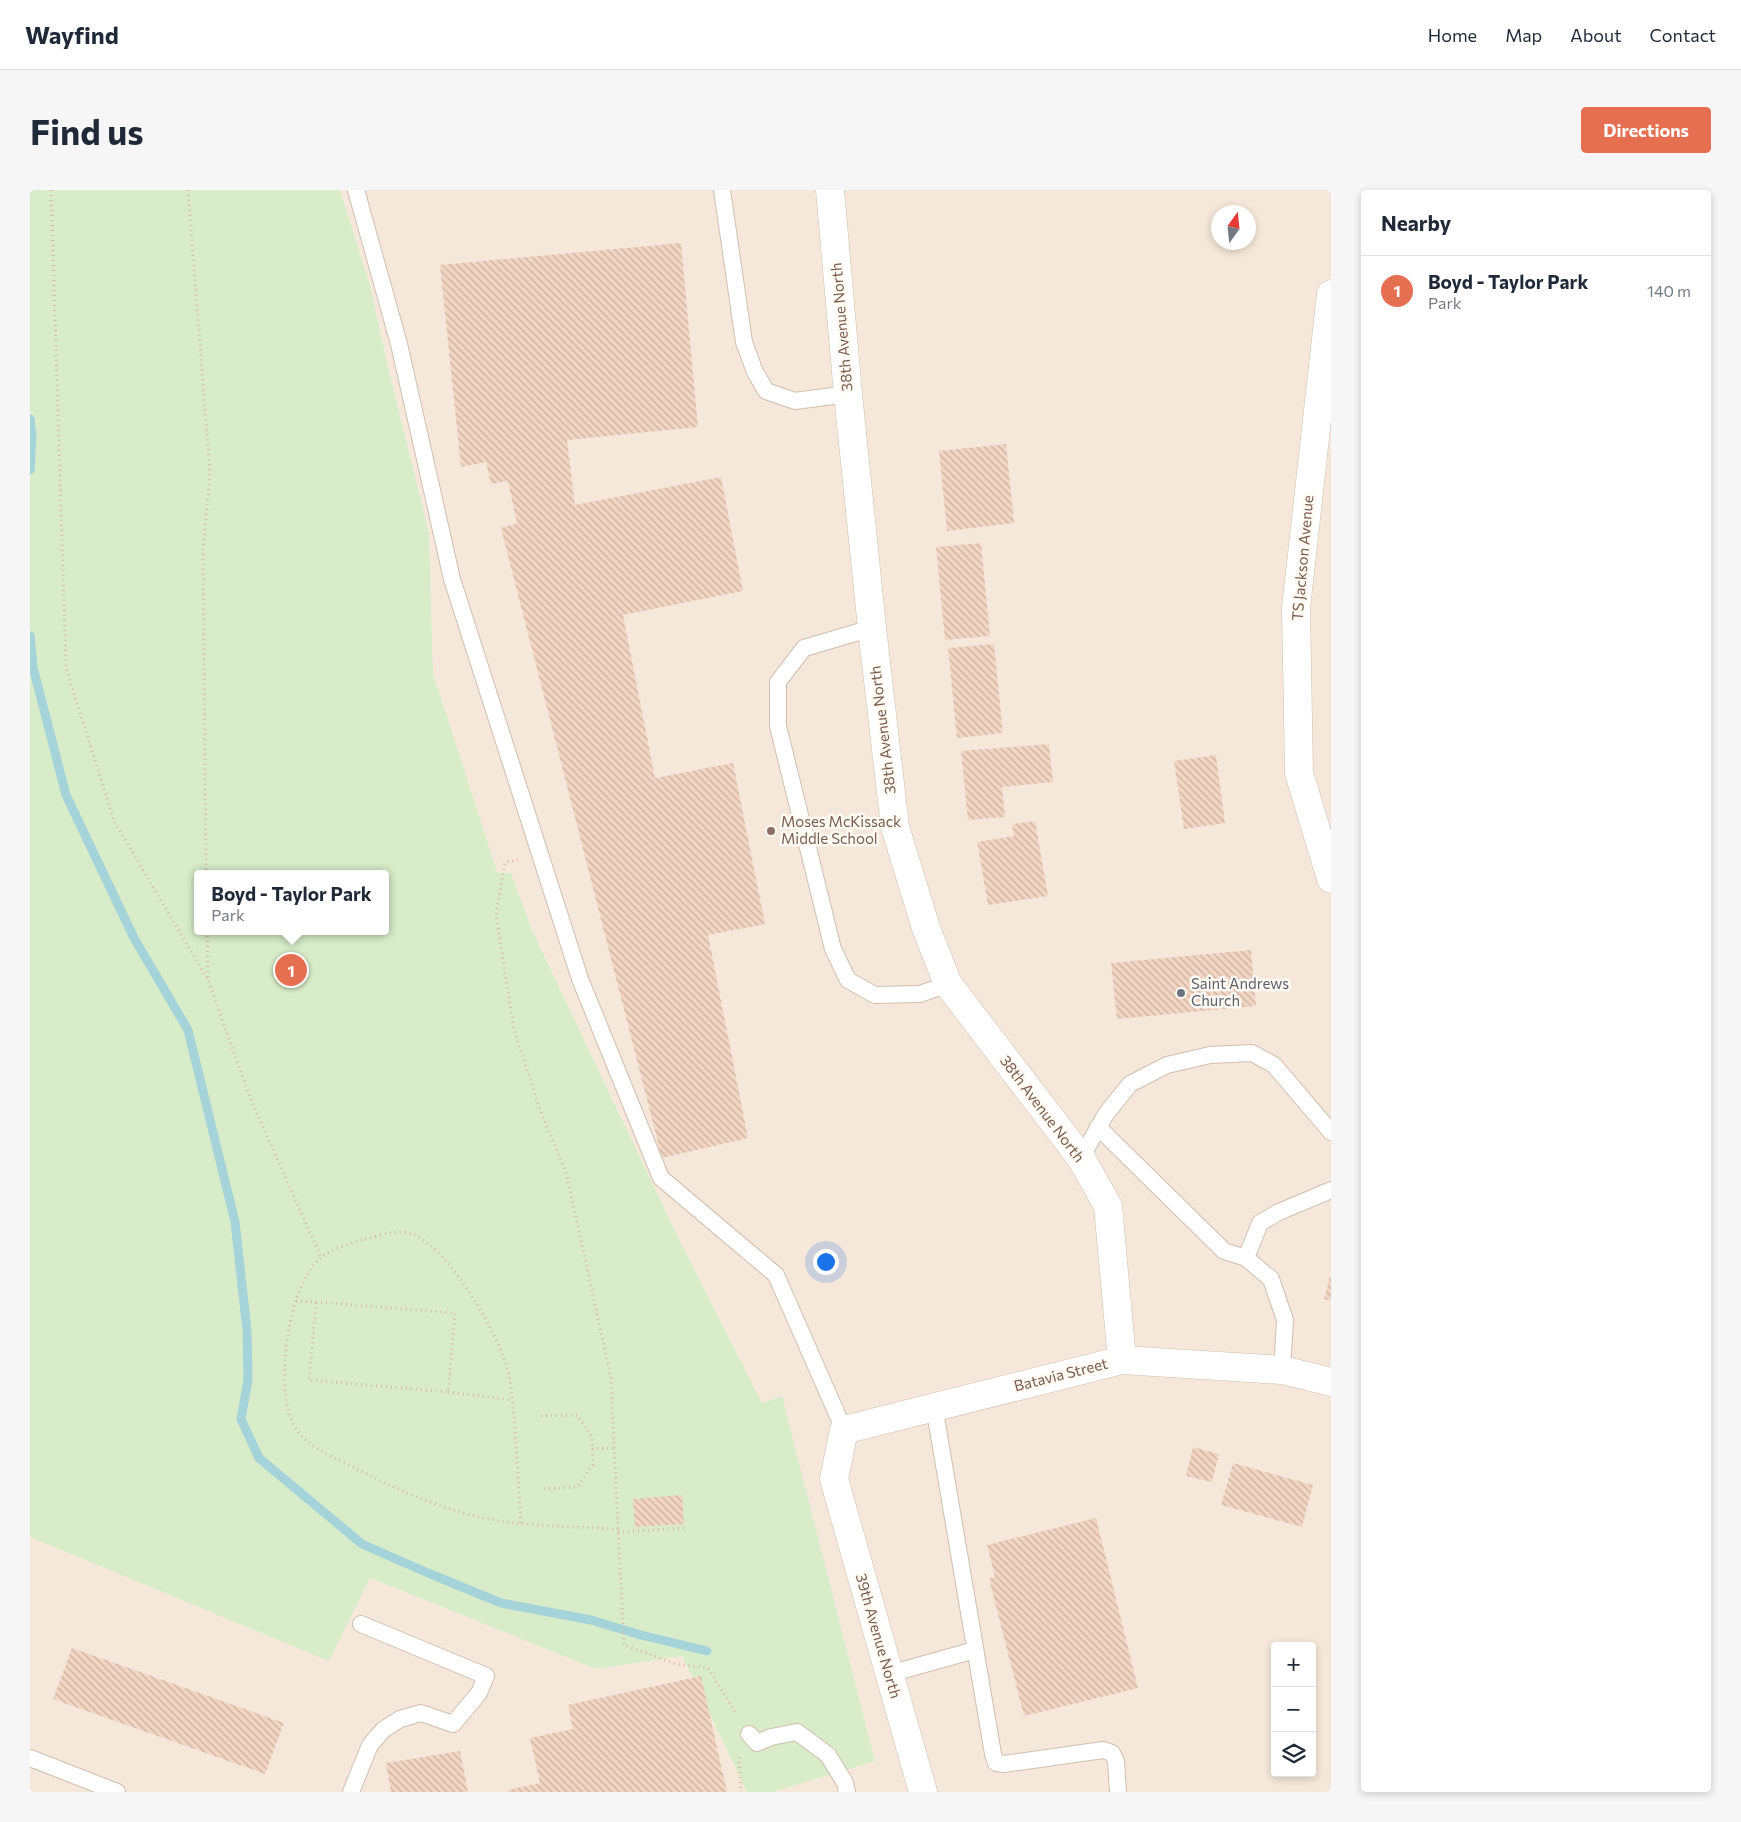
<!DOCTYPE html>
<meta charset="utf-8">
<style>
body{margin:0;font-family:Commissioner,sans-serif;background:#f6f6f7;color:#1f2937}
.controls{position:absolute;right:15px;bottom:15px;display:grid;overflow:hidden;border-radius:5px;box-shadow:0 2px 8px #0003}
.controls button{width:45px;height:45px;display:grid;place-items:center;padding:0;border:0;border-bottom:1px solid #e0e1e3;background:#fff;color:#1f2937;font:25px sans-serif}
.compass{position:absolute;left:1181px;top:15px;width:45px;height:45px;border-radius:50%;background:#fff;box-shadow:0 2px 8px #0003;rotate:15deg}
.you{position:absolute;left:795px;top:1071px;width:18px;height:18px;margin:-12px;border:4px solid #fff;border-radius:50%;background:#1a73e8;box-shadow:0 0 0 8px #1a73e833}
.badge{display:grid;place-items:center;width:32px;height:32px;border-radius:50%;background:#e76f51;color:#fff;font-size:16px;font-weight:700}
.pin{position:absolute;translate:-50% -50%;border:2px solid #fff;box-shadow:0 1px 5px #0006}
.popup{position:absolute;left:164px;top:680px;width:195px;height:65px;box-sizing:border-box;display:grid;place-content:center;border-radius:5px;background:#fff;filter:drop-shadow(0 1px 4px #0005);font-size:16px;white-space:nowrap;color:#747a83}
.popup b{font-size:19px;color:#1f2937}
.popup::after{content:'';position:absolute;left:50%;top:100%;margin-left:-10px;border:10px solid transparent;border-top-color:#fff}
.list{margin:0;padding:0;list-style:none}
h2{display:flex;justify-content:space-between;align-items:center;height:65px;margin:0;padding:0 20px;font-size:21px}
h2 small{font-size:16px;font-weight:400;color:#747a83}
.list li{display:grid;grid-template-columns:32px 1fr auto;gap:15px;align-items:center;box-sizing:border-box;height:70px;padding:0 20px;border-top:1px solid #e0e1e3}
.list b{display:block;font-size:19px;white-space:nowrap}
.list p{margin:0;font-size:16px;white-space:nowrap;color:#747a83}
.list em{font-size:16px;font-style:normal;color:#747a83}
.icon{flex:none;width:28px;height:28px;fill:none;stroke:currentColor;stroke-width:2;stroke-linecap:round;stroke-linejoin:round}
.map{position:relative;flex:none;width:1301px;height:1602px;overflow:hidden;border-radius:5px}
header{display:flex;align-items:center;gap:30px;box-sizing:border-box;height:70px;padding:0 25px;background:#fff;border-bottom:1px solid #e0e1e3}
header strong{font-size:24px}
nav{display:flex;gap:28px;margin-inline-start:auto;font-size:18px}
.intro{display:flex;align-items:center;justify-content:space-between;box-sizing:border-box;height:120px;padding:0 30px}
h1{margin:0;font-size:35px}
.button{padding:12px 22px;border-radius:5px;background:#e76f51;color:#fff;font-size:18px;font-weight:700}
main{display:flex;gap:30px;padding:0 30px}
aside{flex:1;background:#fff;border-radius:5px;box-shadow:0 2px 8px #0003}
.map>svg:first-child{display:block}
</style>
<header>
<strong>Wayfind</strong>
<nav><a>Home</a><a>Map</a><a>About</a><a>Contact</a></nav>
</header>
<div class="intro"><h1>Find us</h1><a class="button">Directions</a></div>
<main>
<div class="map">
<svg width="1301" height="1602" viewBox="0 0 1301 1602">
<defs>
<pattern id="building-back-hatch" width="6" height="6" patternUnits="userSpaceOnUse" patternTransform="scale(1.25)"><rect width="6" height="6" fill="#f3d5c3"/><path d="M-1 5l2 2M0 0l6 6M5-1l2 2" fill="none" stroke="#cab0a1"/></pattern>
</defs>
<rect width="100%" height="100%" fill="#fdf6ec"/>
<path fill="#f5e8da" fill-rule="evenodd" d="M 310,0 L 1301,0 L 1301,1602 L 743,1602 L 845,1571 L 752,1207 L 732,1213 L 648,1047 L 586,917 L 502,740 L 481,683 L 467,682 L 403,483 L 399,343 L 358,177 L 340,95 ZM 1188,22 L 1218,22 L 1218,52 L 1188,52 ZM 1245,1456 L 1282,1456 L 1282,1583 L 1245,1583 Z
M 0,1347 L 298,1470 L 340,1388 L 566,1479 L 652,1466 L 717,1602 L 0,1602 Z"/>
<path fill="#d8ecc9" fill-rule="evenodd" d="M 0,0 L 310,0 L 340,95 L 358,177 L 399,343 L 403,483 L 467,682 L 481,683 L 502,740 L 586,917 L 648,1047 L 732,1213 L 752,1206 L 845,1571 L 743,1602 L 717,1602 L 652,1466 L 566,1479 L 340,1388 L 299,1471 L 0,1347 ZM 167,684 L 355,684 L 355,741 L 167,741 Z"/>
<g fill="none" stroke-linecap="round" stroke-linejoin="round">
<path stroke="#a5d3da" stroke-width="9" d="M 0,229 L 2,246 L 0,280
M 0,446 L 3,477 L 36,605 L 104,748 L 158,840 L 205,1032 L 217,1140 L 218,1190 L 211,1229 L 229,1268 L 332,1354 L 398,1383 L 471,1413 L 561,1430 L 611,1445 L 677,1461"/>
</g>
<path fill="url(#building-back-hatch)" d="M 651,53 L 668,237 L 537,250 L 545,315 L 691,287 L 713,401 L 593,425 L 625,588 L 703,573 L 735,734 L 678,745 L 718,948 L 632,968 L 471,338 L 487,333 L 478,291 L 461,294 L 456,272 L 431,277 L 410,75 Z
M 976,254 L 984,333 L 917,341 L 909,261 Z
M 951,353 L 960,446 L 915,450 L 906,357 Z
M 964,454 L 973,543 L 927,548 L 918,458 Z
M 1019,554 L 1023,592 L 972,597 L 975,627 L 938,630 L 931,561 Z
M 1186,565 L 1195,633 L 1154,639 L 1144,571 Z
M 1005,631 L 1018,706 L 958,715 L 947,652 L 984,646 L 982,634 Z
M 1221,760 L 1226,816 L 1087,829 L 1081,773 Z
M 1300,1086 L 1301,1086 L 1301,1111 L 1294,1109 Z
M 1163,1257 L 1189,1264 L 1182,1292 L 1156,1286 Z
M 1203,1273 L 1283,1295 L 1272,1337 L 1191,1315 Z
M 652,1305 L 654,1334 L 605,1337 L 603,1309 Z
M 1066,1328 L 1108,1498 L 994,1526 L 959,1389 L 965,1387 L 957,1355 Z
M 42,1458 L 254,1533 L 235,1584 L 23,1509 Z
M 671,1486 L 697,1602 L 478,1602 L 478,1600 L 510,1593 L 500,1548 L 543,1539 L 538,1515 Z
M 430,1561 L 438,1602 L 361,1602 L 356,1573 Z"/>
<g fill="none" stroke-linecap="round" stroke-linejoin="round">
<g stroke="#d1beb0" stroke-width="18">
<path id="lane" d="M 326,0 L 369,154 L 422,389 L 550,789 L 631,988 L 746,1085 L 814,1240
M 692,0 L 714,152 L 725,182 L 736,201 L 765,211 L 818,204
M 842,438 L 774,458 L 748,492 L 748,536 L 803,759 L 818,790 L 845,805 L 890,804 L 918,794
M 1068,937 L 1194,1061 L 1216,1068
M 1051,968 L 1076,924 L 1100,894 L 1137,875 L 1180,865 L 1222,863 L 1244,875 L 1301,942
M 1252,1180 L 1255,1130 L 1241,1089 L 1216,1068 L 1230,1033 L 1249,1022 L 1301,1000
M 904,1216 L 963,1564 L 966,1573 L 974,1574 L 1073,1560 L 1082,1563 L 1086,1571 L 1088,1602
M 859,1484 L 945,1460
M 719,1544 L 727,1553 L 741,1547 L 767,1542 L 798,1565 L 815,1593 L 817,1602
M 0,1568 L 87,1602
M 321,1602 L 340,1555 L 353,1540 L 370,1529 L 391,1523 L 423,1534 L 449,1503 L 456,1486 L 331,1434"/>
</g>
<g stroke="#d1beb0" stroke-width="29">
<path id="street" d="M 800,0 L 818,204 L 842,438 L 865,637 L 896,738 L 918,794 L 1051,968 L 1078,1016 L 1092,1170
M 1301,104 L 1266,418 L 1269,583 L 1301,689
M 893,1602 L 804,1289 L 814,1240 L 1092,1170 L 1252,1180 L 1301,1192"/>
</g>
<path stroke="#d9b8a5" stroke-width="3" stroke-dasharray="1 4" stroke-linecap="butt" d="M 21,0 L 36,478 L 84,631 L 178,790 L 221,910 L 291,1067
M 158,0 L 180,283 L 173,359 L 176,684
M 488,670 L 475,672 L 466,725 L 484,840 L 509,917 L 536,982 L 581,1188 L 588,1339
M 177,741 L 178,788
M 266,1111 L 286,1112
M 286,1112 L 425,1123 L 418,1202 L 279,1190 Z
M 418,1202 L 482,1210
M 511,1226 L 547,1225 L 562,1247 L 563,1275 L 547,1297 L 511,1299
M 562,1259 L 584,1258
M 491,1333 C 489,1301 487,1270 485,1238 C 483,1219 482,1200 478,1181 C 469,1145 418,1056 382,1044 C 368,1039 349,1045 336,1049 C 322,1053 303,1058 292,1067 C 266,1087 257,1141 255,1172 C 254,1197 254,1225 271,1245 C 284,1260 306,1268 323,1277 C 360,1296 397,1313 437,1324 C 485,1337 538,1336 588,1339 L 594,1455 L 646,1474 L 678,1478 L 707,1525
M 588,1342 L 655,1338
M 709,1567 L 711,1602"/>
<use href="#lane" stroke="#fff" stroke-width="16"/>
<use href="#street" stroke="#fff" stroke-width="28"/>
</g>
<circle fill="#8d6e63" stroke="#fffaf3" stroke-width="2" cx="741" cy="641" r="5"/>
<circle fill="#6b7280" stroke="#fffaf3" stroke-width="2" cx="1151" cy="803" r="5"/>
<g text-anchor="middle" stroke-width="5" stroke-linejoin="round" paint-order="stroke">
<g font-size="15" fill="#7a5c4d" stroke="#fffaf3">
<text transform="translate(812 137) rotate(-95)" y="5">38th Avenue North</text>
<text transform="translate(1273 368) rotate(-85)" y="5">TS Jackson Avenue</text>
<text transform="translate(853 540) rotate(-97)" y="5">38th Avenue North</text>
<text transform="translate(1012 919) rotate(53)" y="5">38th Avenue North</text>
<text transform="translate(1031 1185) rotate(-14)" y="5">Batavia Street</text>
<text transform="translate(848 1446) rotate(74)" y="5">39th Avenue North</text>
</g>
<g font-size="15" fill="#785e54" stroke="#fffaf3" text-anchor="start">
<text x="751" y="637">Moses McKissack<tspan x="751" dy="17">Middle School</tspan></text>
</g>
<g font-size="15" fill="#5b616d" stroke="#fffaf3" text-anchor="start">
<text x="1161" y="799">Saint Andrews<tspan x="1161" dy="17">Church</tspan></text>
</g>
</g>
</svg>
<div class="controls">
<button>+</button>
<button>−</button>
<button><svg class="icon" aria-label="layers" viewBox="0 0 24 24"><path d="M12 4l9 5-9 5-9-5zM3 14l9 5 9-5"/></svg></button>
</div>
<svg class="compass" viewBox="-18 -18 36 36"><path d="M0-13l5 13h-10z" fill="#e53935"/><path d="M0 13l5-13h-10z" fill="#747a83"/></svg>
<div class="you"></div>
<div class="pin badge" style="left:261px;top:780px">1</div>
<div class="popup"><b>Boyd - Taylor Park</b>Park</div>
</div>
<aside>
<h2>Nearby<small></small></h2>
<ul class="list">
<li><span class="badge">1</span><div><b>Boyd - Taylor Park</b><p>Park</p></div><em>140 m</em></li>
</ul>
</aside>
</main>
